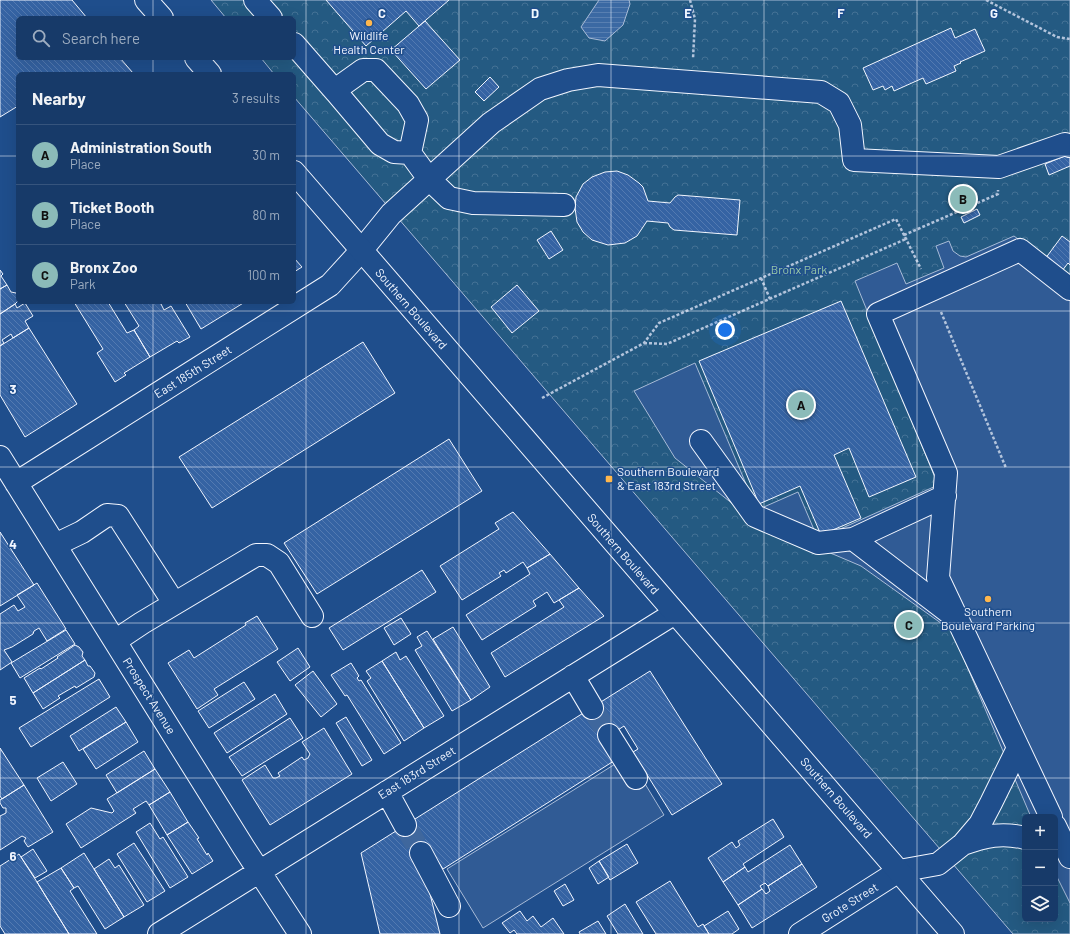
<!DOCTYPE html>
<meta charset="utf-8">
<style>
body{margin:0;font-family:Barlow,sans-serif;background:#244571;color:#f1f3f6}
.controls{position:absolute;right:12px;bottom:12px;display:grid;overflow:hidden;border-radius:6px;box-shadow:0 4px 16px #0002}
.controls button{width:36px;height:36px;display:grid;place-items:center;padding:0;border:0;border-bottom:1px solid #36547d;background:#173a69;color:#f1f3f6;font:20px sans-serif}
.you{position:absolute;left:725px;top:330px;width:14px;height:14px;margin:-10px;border:3px solid #fff;border-radius:50%;background:#1a73e8;box-shadow:0 0 0 6px #1a73e833}
.badge{display:grid;place-items:center;width:26px;height:26px;border-radius:50%;background:#8bbbb9;color:#111;font-size:13px;font-weight:700}
.pin{position:absolute;translate:-50% -50%;border:2px solid #fff;box-shadow:0 1px 4px #0006}
.list{margin:0;padding:0;list-style:none}
h2{display:flex;justify-content:space-between;align-items:center;height:52px;margin:0;padding:0 16px;font-size:17px}
h2 small{font-size:13px;font-weight:400;color:#9eadc0}
.list li{display:grid;grid-template-columns:26px 1fr auto;gap:12px;align-items:center;box-sizing:border-box;height:60px;padding:0 16px;border-top:1px solid #36547d}
.list b{display:block;font-size:15px;white-space:nowrap}
.list p{margin:0;font-size:13px;white-space:nowrap;color:#9eadc0}
.list em{font-size:13px;font-style:normal;color:#9eadc0}
.icon{flex:none;width:22px;height:22px;fill:none;stroke:currentColor;stroke-width:2;stroke-linecap:round;stroke-linejoin:round}
.map{position:relative;flex:none;width:1070px;height:934px;overflow:hidden}
.search{position:absolute;background:#173a69;box-shadow:0 4px 16px #0002;left:16px;top:16px;width:280px;height:44px;display:flex;align-items:center;gap:10px;box-sizing:border-box;padding:0 14px;border-radius:6px;color:#9eadc0;font-size:15px}
.panel{position:absolute;background:#173a69;box-shadow:0 4px 16px #0002;left:16px;top:72px;width:280px;height:232px;border-radius:6px}
.map>svg:first-child{display:block}
</style>
<div class="map">
<svg width="1070" height="934" viewBox="0 0 1070 934">
<defs>
<pattern id="park-crowns" width="20" height="18" patternUnits="userSpaceOnUse"><rect width="20" height="18" fill="#245a82"/><path d="M2 6a3 3 0 1 1 6 0M12 15a3 3 0 1 1 6 0" fill="none" stroke="#447295"/></pattern>
<pattern id="water-rules" width="6" height="5" patternUnits="userSpaceOnUse"><rect width="6" height="5" fill="#3b69a3"/><path d="M0 2.5h6" fill="none" stroke="#587fb1"/></pattern>
<pattern id="building-back-hatch" width="6" height="6" patternUnits="userSpaceOnUse"><rect width="6" height="6" fill="#3563a3"/><path d="M-1 5l2 2M0 0l6 6M5-1l2 2" fill="none" stroke="#537ab1"/></pattern>
</defs>
<rect width="100%" height="100%" fill="#1f4e8c"/>
<path fill="url(#park-crowns)" stroke="#a8bbd7" fill-rule="evenodd" d="M 211,0 L 1070,0 L 1070,934 L 1013,934 L 294,97 L 294,74 L 274,74 L 261,58 L 294,58 L 294,18 L 226,18 ZM 1025,817 L 1055,817 L 1055,919 L 1025,919 Z"/>
<path fill="#305b95" stroke="#a8bbd7" d="M 1014,236 L 1070,278 L 1070,903 L 1055,873 L 1055,817 L 1031,817 L 952,631 L 861,566 L 753,520 L 675,458 L 634,391 L 695,363 L 757,510 L 798,492 L 818,539 L 938,485 L 855,281 L 897,263 L 906,284 L 944,268 L 936,246 L 949,241 L 953,251 L 960,256 L 966,257 Z
M 628,756 L 664,815 L 483,928 L 447,869 Z"/>
<path fill="url(#water-rules)" stroke="#a8bbd7" d="M 599,0 L 629,0 L 630,4 L 623,25 L 605,41 L 589,38 L 581,27 Z"/>
<path fill="url(#building-back-hatch)" stroke="#f2f6ff" d="M 0,0 L 72,0 L 87,18 L 18,18 L 18,58 L 120,58 L 133,73 L 18,74 L 18,106 L 0,117 Z
M 326,0 L 449,0 L 419,26 L 406,11 L 366,46 Z
M 425,21 L 460,60 L 426,89 L 391,50 Z
M 951,28 L 955,38 L 975,29 L 985,51 L 960,62 L 961,63 L 954,66 L 956,71 L 926,84 L 923,78 L 894,91 L 892,86 L 885,90 L 883,86 L 873,90 L 863,68 Z
M 490,77 L 499,87 L 484,101 L 475,92 Z
M 1070,154 L 1070,166 L 1049,175 L 1045,164 Z
M 617,171 L 628,175 L 639,183 L 643,187 L 648,201 L 670,203 L 675,197 L 678,195 L 740,200 L 737,235 L 674,230 L 670,227 L 668,223 L 647,221 L 637,236 L 625,243 L 608,245 L 592,240 L 583,232 L 577,222 L 575,208 L 576,197 L 583,184 L 592,177 L 605,172 Z
M 970,192 L 973,198 L 957,206 L 954,200 Z
M 977,209 L 980,215 L 964,223 L 961,217 Z
M 551,231 L 563,250 L 549,259 L 537,240 Z
M 1062,236 L 1070,242 L 1070,265 L 1068,263 L 1062,271 L 1045,259 Z
M 294,258 L 302,267 L 294,272 Z
M 0,270 L 3,274 L 1,276 L 7,285 L 0,289 Z
M 7,285 L 11,292 L 16,293 L 18,296 L 18,301 L 15,304 L 0,314 L 0,289 Z
M 517,285 L 539,311 L 512,333 L 491,307 Z
M 841,301 L 916,477 L 869,497 L 849,448 L 834,455 L 861,518 L 821,535 L 800,486 L 759,504 L 699,361 Z
M 74,302 L 108,302 L 127,333 L 134,330 L 150,357 L 124,373 L 126,375 L 115,382 L 97,353 L 103,349 Z
M 124,302 L 160,302 L 164,310 L 171,306 L 190,337 L 179,343 L 177,341 L 150,357 L 134,330 L 139,326 Z
M 185,302 L 245,302 L 201,329 Z
M 25,303 L 33,316 L 25,321 L 29,328 L 13,338 L 11,334 L 2,340 L 4,343 L 0,346 L 0,314 L 15,304 L 17,308 Z
M 29,328 L 77,404 L 25,437 L 0,395 L 0,346 Z
M 363,342 L 395,393 L 212,508 L 179,457 Z
M 449,439 L 482,491 L 317,594 L 284,543 Z
M 513,512 L 550,554 L 527,568 L 523,562 L 506,573 L 504,570 L 499,573 L 501,576 L 462,600 L 440,566 L 499,529 L 495,523 Z
M 0,532 L 34,585 L 0,606 Z
M 550,554 L 579,588 L 554,603 L 547,592 L 533,601 L 536,606 L 482,640 L 466,615 L 530,574 L 527,568 Z
M 422,570 L 436,592 L 343,650 L 329,628 Z
M 37,583 L 66,629 L 47,641 L 39,628 L 34,631 L 33,634 L 12,647 L 4,650 L 12,662 L 0,670 L 0,614 L 14,605 L 18,611 L 25,607 L 17,595 Z
M 579,588 L 604,616 L 505,677 L 491,653 L 564,607 L 559,600 Z
M 257,616 L 278,649 L 214,689 L 218,695 L 197,709 L 168,663 L 189,650 L 194,658 L 246,625 L 245,623 Z
M 401,618 L 411,634 L 394,645 L 384,628 Z
M 453,627 L 490,687 L 471,700 L 433,639 Z
M 66,630 L 75,644 L 20,678 L 11,663 Z
M 427,631 L 471,700 L 452,711 L 415,650 L 422,646 L 417,637 Z
M 75,645 L 79,647 L 83,652 L 82,656 L 85,660 L 33,693 L 24,678 L 40,668 L 41,669 L 58,658 L 57,657 Z
M 298,648 L 310,667 L 290,681 L 277,662 Z
M 396,652 L 400,660 L 406,656 L 444,716 L 424,728 L 382,661 Z
M 85,660 L 88,666 L 90,666 L 95,673 L 94,677 L 76,688 L 75,686 L 58,696 L 60,698 L 43,709 L 33,693 Z
M 382,661 L 424,728 L 404,741 L 367,681 L 371,678 L 366,671 Z
M 351,663 L 359,676 L 357,678 L 359,681 L 361,680 L 401,743 L 384,754 L 347,695 L 345,696 L 331,675 Z
M 313,671 L 337,704 L 321,717 L 295,685 Z
M 650,671 L 722,784 L 672,815 L 633,752 L 638,749 L 624,726 L 604,739 L 617,759 L 443,869 L 429,848 L 424,870 L 440,934 L 380,934 L 361,853 Z
M 99,679 L 110,697 L 31,747 L 19,728 Z
M 244,682 L 255,699 L 209,728 L 198,711 Z
M 275,694 L 287,714 L 227,753 L 214,733 Z
M 116,707 L 126,722 L 79,751 L 70,736 Z
M 346,717 L 372,760 L 362,766 L 336,723 Z
M 290,718 L 303,738 L 242,776 L 229,757 Z
M 126,722 L 138,742 L 96,769 L 83,749 Z
M 324,728 L 352,774 L 270,825 L 242,780 L 265,765 L 273,778 L 276,778 L 280,776 L 278,773 L 302,757 L 304,760 L 308,758 L 310,754 L 302,742 Z
M 0,748 L 24,785 L 2,799 L 0,796 Z
M 144,751 L 155,769 L 117,793 L 106,775 Z
M 63,762 L 77,784 L 51,801 L 37,778 Z
M 155,769 L 170,792 L 149,805 L 146,801 L 133,809 L 136,813 L 81,848 L 66,824 L 91,808 L 112,813 L 114,811 L 107,799 Z
M 24,785 L 53,832 L 28,847 L 24,841 L 26,838 L 22,836 L 0,850 L 0,816 L 6,813 L 6,808 L 3,808 L 0,803 L 0,800 Z
M 170,792 L 188,822 L 167,835 L 149,805 Z
M 773,819 L 784,837 L 743,864 L 745,867 L 723,882 L 708,858 L 732,842 L 736,848 L 740,845 L 738,841 Z
M 188,822 L 199,838 L 197,839 L 207,855 L 208,853 L 213,861 L 192,874 L 167,835 Z
M 150,823 L 160,839 L 163,837 L 188,877 L 170,888 L 136,832 Z
M 134,843 L 165,891 L 147,902 L 117,854 Z
M 627,844 L 638,863 L 610,880 L 599,861 Z
M 790,845 L 802,864 L 768,886 L 765,883 L 760,886 L 762,889 L 738,905 L 723,882 L 745,867 L 748,872 Z
M 33,849 L 47,871 L 35,878 L 21,857 Z
M 84,853 L 124,917 L 105,929 L 78,886 L 74,888 L 61,868 Z
M 19,854 L 37,882 L 69,934 L 5,934 L 0,926 L 0,866 Z
M 109,859 L 115,868 L 119,865 L 144,905 L 124,917 L 94,869 Z
M 599,861 L 609,877 L 598,884 L 589,868 Z
M 802,864 L 817,887 L 752,928 L 738,905 L 762,889 L 766,894 L 770,891 L 768,886 Z
M 61,868 L 74,888 L 70,891 L 97,934 L 69,934 L 37,882 Z
M 670,881 L 698,927 L 703,924 L 709,934 L 656,934 L 636,902 Z
M 565,884 L 574,900 L 563,906 L 554,891 Z
M 625,904 L 643,934 L 618,934 L 607,916 Z
M 520,911 L 527,921 L 533,916 L 541,927 L 553,918 L 564,934 L 517,934 L 514,930 L 510,933 L 502,923 Z
M 728,911 L 739,929 L 732,934 L 709,934 L 704,926 Z
M 598,921 L 606,934 L 580,934 L 579,932 Z"/>
<g fill="none" stroke-linecap="round" stroke-linejoin="round">
<path stroke="#3f679d" stroke-width="22" stroke-dasharray="22 11" stroke-linecap="butt" d="M 592,708 L 609,735
M 405,825 L 421,853"/>
<g stroke="#f2f6ff" stroke-width="24">
<path id="minor" d="M 255,0 L 271,18
M 294,44 L 336,92 L 342,85 L 363,70 L 376,70 L 408,104 L 417,120 L 410,153 L 429,179 L 449,198 L 473,203 L 564,205
M 336,92 L 380,144 L 394,152 L 410,153
M 701,441 L 755,516 L 818,543 L 853,539 L 945,496
M 0,457 L 244,848 L 300,934
M 16,483 L 330,285 L 361,251 L 391,214 L 491,123 L 540,89 L 568,80 L 598,75 L 821,92 L 839,103 L 850,125 L 854,160 L 999,167 L 1065,144 L 1070,146
M 853,539 L 955,617
M 55,545 L 82,532 L 107,515 L 118,516 L 174,603
M 115,641 L 142,623 L 256,555 L 267,555 L 279,563 L 312,616
M 573,676 L 592,708
M 609,735 L 636,778
M 387,792 L 405,825
M 1051,817 L 938,578 L 946,473 L 878,314 L 1020,250 L 1070,289
M 1055,826 L 1070,857
M 963,844 C 985,836 1002,832 1025,838
M 421,853 L 449,906
M 159,934 L 675,613
M 800,934 L 899,871 L 938,864 L 963,844 L 980,824 L 991,803 L 1018,748"/>
</g>
<g stroke="#f2f6ff" stroke-width="24">
<path id="major" d="M 146,0 L 162,18
M 196,58 L 210,74
M 294,172 L 953,934"/>
</g>
<path stroke="#b3c4dc" stroke-width="2.5" stroke-dasharray="3 2" stroke-linecap="butt" d="M 690,0 L 695,19 L 693,59
M 986,0 L 1057,37 L 1070,39
M 904,235 L 998,194 L 998,190
M 761,278 L 770,299
M 941,312 L 1006,468
M 644,343 L 667,344 L 906,239
M 542,398 L 644,343 L 659,323 L 896,219 L 921,269"/>
<use href="#minor" stroke="#1f4e8c" stroke-width="22"/>
<use href="#major" stroke="#1f4e8c" stroke-width="22"/>
</g>
<path fill="none" stroke="#f2f6ff" stroke-width="1" stroke-opacity="0.55" d="M 153,0 L 153,18M 306,0 L 306,934M 459,0 L 459,934M 611,0 L 611,934M 764,0 L 764,934M 917,0 L 917,934M 153,58 L 153,74M 0,156 L 18,156M 294,156 L 1070,156M 153,302 L 153,934M 0,311 L 1070,311M 0,467 L 1070,467M 0,623 L 1070,623M 0,778 L 1070,778"/>
<g fill="#ffb74d" stroke="#1f4e8c" stroke-width="1.5">
<circle cx="369" cy="23" r="4"/>
<rect x="605" y="475" width="8" height="8" rx="2"/>
<circle cx="988" cy="599" r="4"/>
</g>
<g text-anchor="middle" stroke-width="3" stroke-linejoin="round" paint-order="stroke">
<g font-size="12" fill="#f2f6ff" stroke="#1f4e8c">
<text x="369" y="40">Wildlife<tspan x="369" dy="14">Health Center</tspan></text>
<text x="617" y="476" text-anchor="start">Southern Boulevard<tspan x="617" dy="14">&amp; East 183rd Street</tspan></text>
<text x="988" y="616">Southern<tspan x="988" dy="14">Boulevard Parking</tspan></text>
</g>
<g font-size="12" fill="#97c8a6" stroke="#1f4e8c">
<text x="799" y="274">Bronx Park</text>
</g>
<g font-size="12" fill="#f2f6ff" stroke="#1f4e8c">
<text transform="translate(411 309) rotate(49)" y="4">Southern Boulevard</text>
<text transform="translate(193 372) rotate(-32)" y="4">East 185th Street</text>
<text transform="translate(623 554) rotate(49)" y="4">Southern Boulevard</text>
<text transform="translate(149 696) rotate(58)" y="4">Prospect Avenue</text>
<text transform="translate(417 773) rotate(-32)" y="4">East 183rd Street</text>
<text transform="translate(836 798) rotate(49)" y="4">Southern Boulevard</text>
<text transform="translate(850 903) rotate(-32)" y="4">Grote Street</text>
</g>
</g>
<g font-size="13" text-anchor="middle" font-weight="bold" fill="#f2f6ff" stroke="#1f4e8c" stroke-width="3" stroke-linejoin="round" paint-order="stroke">
<text x="382" y="18">C</text>
<text x="535" y="18">D</text>
<text x="688" y="18">E</text>
<text x="841" y="18">F</text>
<text x="994" y="18">G</text>
<text x="13" y="394">3</text>
<text x="13" y="549">4</text>
<text x="13" y="705">5</text>
<text x="13" y="861">6</text>
</g>
</svg>
<div class="controls">
<button>+</button>
<button>−</button>
<button><svg class="icon" aria-label="layers" viewBox="0 0 24 24"><path d="M12 4l9 5-9 5-9-5zM3 14l9 5 9-5"/></svg></button>
</div>
<div class="you"></div>
<div class="pin badge" style="left:801px;top:405px">A</div>
<div class="pin badge" style="left:963px;top:199px">B</div>
<div class="pin badge" style="left:909px;top:625px">C</div>
<div class="search"><svg class="icon" aria-label="search" viewBox="0 0 24 24"><circle cx="10" cy="10" r="6"/><path d="M15 15l6 6"/></svg>Search here</div>
<section class="panel">
<h2>Nearby<small>3 results</small></h2>
<ul class="list">
<li><span class="badge">A</span><div><b>Administration South</b><p>Place</p></div><em>30 m</em></li>
<li><span class="badge">B</span><div><b>Ticket Booth</b><p>Place</p></div><em>80 m</em></li>
<li><span class="badge">C</span><div><b>Bronx Zoo</b><p>Park</p></div><em>100 m</em></li>
</ul>
</section>
</div>
